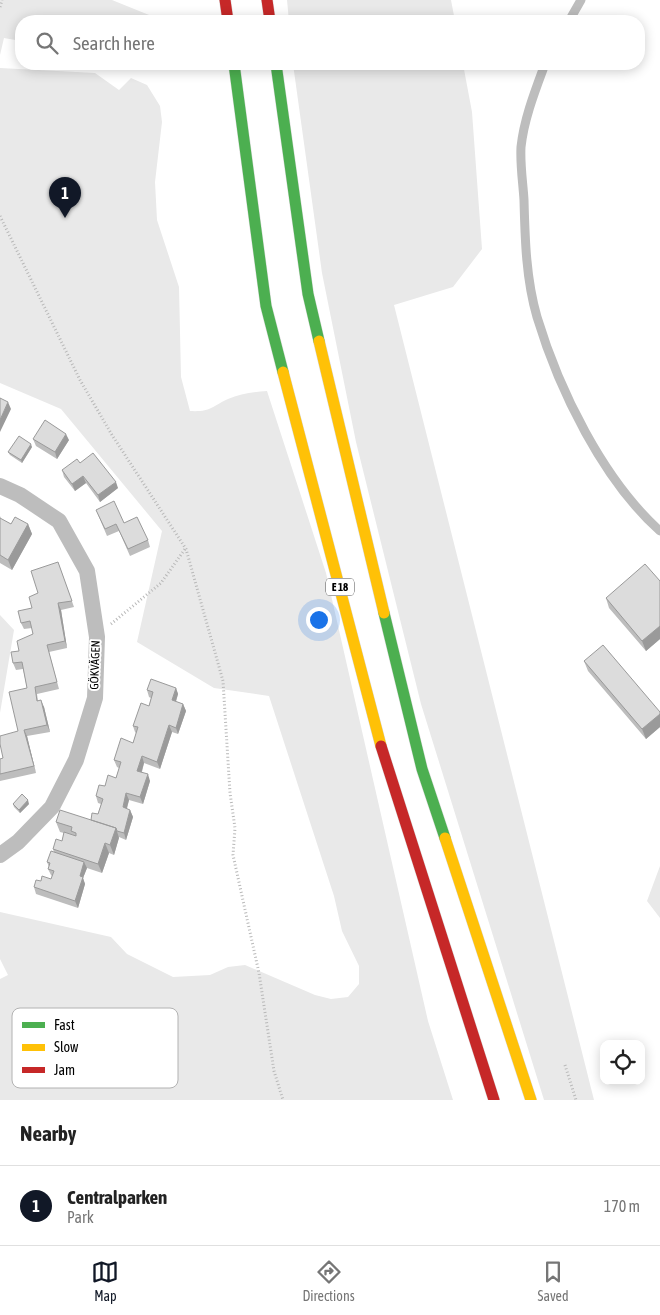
<!DOCTYPE html>
<meta charset="utf-8">
<style>
body{margin:0;font-family:"Asap Condensed",sans-serif;background:#f2f2f2;color:#222}
.controls{position:absolute;right:15px;bottom:15px;display:grid;overflow:hidden;border-radius:10px;box-shadow:0 2px 12px #0003}
.controls button{width:45px;height:45px;display:grid;place-items:center;padding:0;border:0;border-bottom:1px solid #e0e0e0;background:#fff;color:#222;font:25px sans-serif}
.you{position:absolute;left:318px;top:619px;width:18px;height:18px;margin:-12px;border:4px solid #fff;border-radius:50%;background:#1a73e8;box-shadow:0 0 0 8px #1a73e833}
.badge{display:grid;place-items:center;width:32px;height:32px;border-radius:50%;background:#111827;color:#fff;font-size:16px;font-weight:700}
.pin{position:absolute;translate:-50% -41px;filter:drop-shadow(0 1px 2px #0008)}
.pin::after{content:'';position:absolute;top:26px;width:18px;height:15px;background:inherit;clip-path:polygon(0 0,100% 0,50% 100%)}
.list{margin:0;padding:0;list-style:none}
h2{display:flex;justify-content:space-between;align-items:center;height:65px;margin:0;padding:0 20px;font-size:21px}
h2 small{font-size:16px;font-weight:400;color:#767676}
.list li{display:grid;grid-template-columns:32px 1fr auto;gap:15px;align-items:center;box-sizing:border-box;height:80px;padding:0 20px;border-top:1px solid #e0e0e0}
.list b{display:block;font-size:19px;white-space:nowrap}
.list p{margin:0;font-size:16px;white-space:nowrap;color:#767676}
.list em{font-size:16px;font-style:normal;color:#767676}
.icon{flex:none;width:28px;height:28px;fill:none;stroke:currentColor;stroke-width:2;stroke-linecap:round;stroke-linejoin:round}
.map{position:relative;flex:none;width:660px;height:1100px;overflow:hidden}
.search{position:absolute;background:#fff;box-shadow:0 2px 12px #0003;left:15px;right:15px;top:15px;height:55px;display:flex;align-items:center;gap:12px;box-sizing:border-box;padding:0 18px;border-radius:20px;color:#767676;font-size:19px}
.sheet{height:145px;background:#fff}
nav{display:flex;justify-content:space-around;align-items:center;box-sizing:border-box;height:70px;border-top:1px solid #e0e0e0;background:#fff;font-size:14px;color:#767676}
nav a{display:grid;justify-items:center;gap:2px}
nav .on{color:#111827}
.map>svg:first-child{display:block}
</style>
<div class="map">
<svg width="660" height="1100" viewBox="0 0 660 1100">
<rect width="100%" height="100%" fill="#fff"/>
<path fill="#e9e9e9" d="M 0,0 L 112,0 L 154,17 L 153,21 L 21,21 L 21,41 L 4,38 L 0,55 Z
M 287,0 L 451,0 L 455,21 L 289,21 Z
M 293,64 L 463,64 L 472,112 L 482,249 L 453,287 L 394,305 L 594,1100 L 544,1100 L 421,704 L 356,442 L 322,273 Z
M 0,68 L 95,73 L 119,90 L 131,78 L 147,85 L 160,106 L 162,122 L 155,182 L 157,220 L 179,287 L 181,377 L 190,411 C 211,412 211,407 228,399 C 240,394 253,392 267,391 L 326,573 L 428,1021 L 453,1100 L 0,1100 L 0,979 L 8,975 L 0,959 L 0,912 L 111,937 L 127,954 L 173,977 L 210,975 L 228,967 L 245,965 L 315,995 L 331,999 L 348,997 L 359,984 L 359,966 L 342,931 L 334,896 L 269,696 L 214,688 L 137,642 L 162,531 L 61,409 L 0,383 Z
M 0,615 L 14,630 L 0,713 Z
M 660,866 L 660,918 L 647,901 Z"/>
<g fill="none" stroke-linecap="round" stroke-linejoin="round">
<g stroke="#dbdbdb" stroke-width="12">
<path id="fast" d="M 234,64 L 266,306 L 283,372
M 276,64 L 308,294 L 319,341
M 384,613 L 422,769 L 445,838"/>
</g>
<g stroke="#dbdbdb" stroke-width="12">
<path id="slow" d="M 319,341 L 384,613
M 283,372 L 381,746
M 445,838 L 531,1100"/>
</g>
<g stroke="#dbdbdb" stroke-width="12">
<path id="jam" d="M 225,0 L 228,21
M 267,0 L 270,21
M 381,746 L 494,1100"/>
</g>
<path stroke="#b8b8b8" stroke-width="3" stroke-dasharray="1 2.5" stroke-linecap="butt" d="M 0,7 L 2,0
M 0,216 L 80,380 L 112,435 L 186,549 L 223,681 L 230,793 L 235,828 L 233,855 L 259,973 L 274,1071 L 283,1100
M 111,624 L 161,583 L 185,549
M 565,1065 L 576,1100"/>
<path stroke="#bdbdbd" stroke-width="9" d="M 569,21 L 581,0
M 545,64 C 535,91 524,119 521,147 C 520,165 523,183 524,200 C 525,239 526,279 537,317 C 559,390 603,480 660,531"/>
<path stroke="#bdbdbd" stroke-width="16" d="M 0,486 L 20,495 L 59,521 L 87,571 L 97,637 L 95,698 L 76,760 L 52,807 L 18,842 L 0,855"/>
<use href="#fast" stroke="#4caf50" stroke-width="11"/>
<use href="#slow" stroke="#ffc107" stroke-width="11"/>
<use href="#jam" stroke="#c62828" stroke-width="11"/>
</g>
<path fill="#bdbdbd" d="M 33,439 L 69,440 L 57,459 L 36,446 Z
M 32,447 L 22,463 L 10,455 L 8,452 Z
M 80,463 L 118,488 L 100,502 L 86,483 L 75,491 L 64,477 L 62,470 Z
M 96,510 L 124,523 L 148,540 L 150,547 L 130,556 L 119,531 L 107,536 Z
M 0,516 L 1,519 L 11,524 L 28,524 L 32,534 L 12,570 L 0,563 Z
M 58,562 L 74,607 L 61,610 L 67,648 L 49,652 L 59,689 L 37,694 L 38,701 L 44,707 L 50,732 L 27,736 L 36,773 L 0,781 L 0,759 L 3,758 L 18,731 L 27,688 L 23,669 L 16,670 L 13,663 L 33,634 L 32,628 L 24,629 L 21,623 L 32,608 L 38,593 Z
M 660,581 L 660,639 L 646,651 L 609,608 L 606,598 Z
M 584,661 L 660,712 L 660,727 L 646,739 L 588,671 Z
M 176,688 L 178,694 L 176,702 L 183,704 L 186,711 L 178,734 L 172,732 L 160,769 L 144,763 L 142,772 L 150,781 L 143,804 L 129,800 L 127,809 L 130,810 L 133,817 L 126,840 L 119,837 L 114,855 L 109,853 L 102,873 L 87,868 L 83,878 L 85,884 L 78,908 L 36,894 L 34,887 L 41,881 L 51,879 L 52,876 L 51,875 L 48,869 L 49,867 L 47,862 L 54,852 L 53,849 L 62,841 L 64,833 L 60,832 L 56,822 L 91,820 L 98,814 L 101,804 L 98,803 L 96,796 L 105,786 L 116,778 L 119,768 L 117,767 L 114,760 L 133,743 L 136,733 L 135,732 L 133,726 L 149,706 L 151,698 L 149,697 L 147,690 Z
M 13,804 L 29,804 L 20,813 L 14,807 Z"/>
<path fill="#9a9a9a" d="M 8,402 L 11,409 L 0,432 L 0,420 Z
M 66,434 L 69,440 L 57,459 L 55,452 Z
M 31,444 L 32,447 L 22,463 L 21,460 Z
M 83,476 L 86,483 L 75,491 L 72,484 Z
M 116,482 L 118,488 L 100,502 L 98,495 Z
M 28,524 L 32,534 L 12,570 L 8,560 Z
M 58,603 L 61,610 L 67,648 L 65,641 Z
M 660,626 L 660,639 L 646,651 L 642,641 Z
M 176,688 L 178,694 L 174,707 L 172,700 Z
M 41,700 L 44,707 L 50,732 L 47,725 Z
M 183,704 L 186,711 L 178,734 L 176,728 Z
M 660,714 L 660,727 L 646,739 L 642,729 Z
M 169,725 L 172,732 L 160,769 L 157,762 Z
M 24,730 L 27,736 L 36,773 L 34,766 Z
M 142,756 L 144,763 L 140,777 L 137,771 Z
M 148,774 L 150,781 L 143,804 L 140,797 Z
M 126,793 L 129,800 L 125,814 L 123,807 Z
M 28,800 L 29,804 L 20,813 L 19,810 Z
M 130,810 L 133,817 L 126,840 L 124,833 Z
M 116,828 L 119,838 L 114,855 L 110,845 Z
M 105,843 L 109,853 L 102,873 L 98,864 Z
M 84,862 L 87,868 L 83,878 L 85,884 L 78,908 L 75,901 L 80,876 Z"/>
<path fill="#dcdcdc" stroke="#9a9a9a" d="M 0,398 L 8,402 L 0,420 Z
M 45,420 L 66,434 L 55,452 L 33,439 Z
M 19,436 L 31,444 L 21,460 L 8,452 Z
M 93,453 L 116,482 L 98,495 L 83,476 L 72,484 L 62,470 L 77,459 L 80,463 Z
M 114,501 L 124,523 L 137,517 L 148,540 L 128,549 L 116,524 L 105,529 L 96,510 Z
M 15,517 L 28,524 L 8,560 L 0,555 L 0,518 L 11,524 Z
M 58,562 L 72,601 L 58,603 L 65,641 L 47,645 L 57,682 L 35,687 L 37,701 L 41,700 L 47,725 L 24,730 L 34,766 L 0,774 L 0,759 L 3,758 L 0,744 L 0,736 L 18,731 L 9,692 L 27,688 L 22,662 L 13,663 L 11,652 L 19,651 L 17,641 L 33,634 L 30,621 L 21,623 L 18,611 L 32,608 L 29,597 L 38,593 L 31,571 Z
M 645,564 L 660,581 L 660,626 L 642,641 L 606,598 Z
M 603,645 L 660,712 L 660,714 L 642,729 L 584,661 Z
M 151,679 L 176,688 L 172,700 L 183,704 L 176,728 L 169,725 L 157,762 L 142,756 L 137,771 L 148,774 L 140,797 L 126,793 L 123,807 L 130,810 L 124,833 L 117,831 L 116,828 L 91,820 L 92,813 L 98,814 L 103,799 L 96,796 L 99,785 L 105,786 L 108,775 L 116,778 L 121,762 L 114,760 L 121,738 L 133,743 L 138,727 L 133,726 L 141,703 L 149,706 L 153,692 L 147,690 Z
M 22,794 L 28,800 L 19,810 L 13,804 Z
M 60,810 L 116,828 L 110,845 L 105,843 L 98,864 L 53,849 L 56,839 L 62,841 L 64,832 L 76,836 L 76,833 L 71,831 L 72,827 L 56,822 Z
M 51,851 L 84,862 L 80,876 L 83,877 L 75,901 L 34,887 L 36,880 L 41,881 L 42,876 L 51,879 L 54,871 L 48,869 L 50,863 L 47,862 Z"/>
<g text-anchor="middle" stroke-width="4" stroke-linejoin="round" paint-order="stroke">
<rect fill="#fff" stroke="#4c4c4c" stroke-width="1" x="326" y="578.5" width="28" height="17" rx="4"/>
<g font-size="11" font-weight="bold" fill="#000">
<text x="340" y="591">E 18</text>
</g>
<g font-size="12" fill="#000" stroke="#fff">
<text transform="translate(95 665) rotate(-88)" y="4">GÖKVÄGEN</text>
</g>
</g>
<rect x="12" y="1008" width="166" height="80" rx="8" fill="#fff" stroke="#b2b2b2" stroke-width="1"/>
<rect x="22" y="1022" width="23" height="6" fill="#4caf50"/>
<rect x="22" y="1044" width="23" height="7" fill="#ffc107"/>
<rect x="22" y="1067" width="23" height="6" fill="#c62828"/>
<g font-size="14" fill="#000">
<text x="54" y="1030">Fast</text>
<text x="54" y="1052">Slow</text>
<text x="54" y="1075">Jam</text>
</g>
</svg>
<div class="controls">
<button><svg class="icon" aria-label="locate" viewBox="0 0 24 24"><circle cx="12" cy="12" r="6"/><path d="M12 2v4M12 18v4M2 12h4M18 12h4"/></svg></button>
</div>
<div class="you"></div>
<div class="pin badge" style="left:65px;top:218px">1</div>
<div class="search"><svg class="icon" aria-label="search" viewBox="0 0 24 24"><circle cx="10" cy="10" r="6"/><path d="M15 15l6 6"/></svg>Search here</div>
</div>
<section class="sheet">
<h2>Nearby<small></small></h2>
<ul class="list">
<li><span class="badge">1</span><div><b>Centralparken</b><p>Park</p></div><em>170 m</em></li>
</ul>
</section>
<nav>
<a class="on"><svg class="icon" aria-label="map" viewBox="0 0 24 24"><path d="M3 6l6-2 6 2 6-2v14l-6 2-6-2-6 2zM9 4v14M15 6v14"/></svg>Map</a>
<a><svg class="icon" aria-label="directions" viewBox="0 0 24 24"><path d="M12 3l9 9-9 9-9-9zM9 14v-3h6M13 9l2 2-2 2"/></svg>Directions</a>
<a><svg class="icon" aria-label="saved" viewBox="0 0 24 24"><path d="M7 4h10v16l-5-4-5 4z"/></svg>Saved</a>
</nav>
